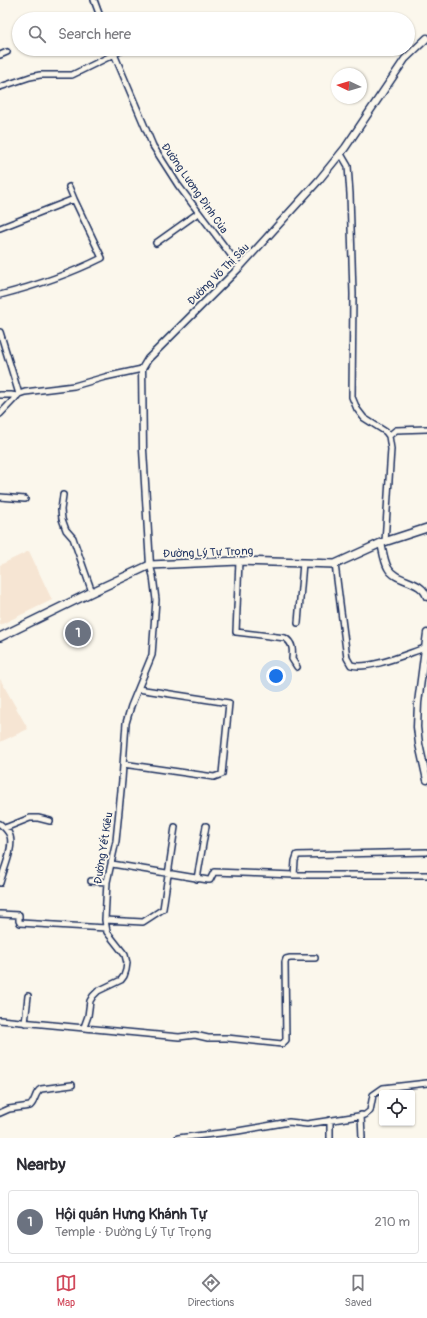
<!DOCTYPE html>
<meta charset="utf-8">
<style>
body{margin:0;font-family:Pangolin,sans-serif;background:#f2f2f3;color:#2b2b33}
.controls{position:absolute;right:12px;bottom:12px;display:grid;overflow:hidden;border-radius:4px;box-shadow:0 1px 3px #0004}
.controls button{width:36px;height:36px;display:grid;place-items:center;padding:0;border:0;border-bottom:1px solid #e1e1e2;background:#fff;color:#2b2b33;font:20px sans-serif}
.compass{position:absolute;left:331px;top:68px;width:36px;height:36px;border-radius:50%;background:#fff;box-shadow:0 1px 3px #0004;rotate:274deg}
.you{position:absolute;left:276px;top:676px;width:14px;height:14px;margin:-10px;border:3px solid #fff;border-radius:50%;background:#1a73e8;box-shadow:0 0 0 6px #1a73e833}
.badge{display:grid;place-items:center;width:26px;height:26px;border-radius:50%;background:#d1495b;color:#fff;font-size:13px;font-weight:700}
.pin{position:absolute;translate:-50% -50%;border:2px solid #fff;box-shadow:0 1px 4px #0006}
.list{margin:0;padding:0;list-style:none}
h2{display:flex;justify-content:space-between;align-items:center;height:52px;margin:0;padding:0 16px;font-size:17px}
h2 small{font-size:13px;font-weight:400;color:#7c7c81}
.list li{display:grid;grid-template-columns:26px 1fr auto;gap:12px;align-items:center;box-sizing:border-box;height:64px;margin:0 8px 8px;padding:0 8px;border:1px solid #e1e1e2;border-radius:4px}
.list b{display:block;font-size:15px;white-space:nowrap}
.list p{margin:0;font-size:13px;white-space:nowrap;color:#7c7c81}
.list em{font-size:13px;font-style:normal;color:#7c7c81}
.icon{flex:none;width:22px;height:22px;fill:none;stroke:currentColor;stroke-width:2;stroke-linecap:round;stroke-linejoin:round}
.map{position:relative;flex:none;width:427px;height:1138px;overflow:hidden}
.search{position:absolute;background:#fff;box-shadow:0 1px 3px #0004;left:12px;right:12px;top:12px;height:44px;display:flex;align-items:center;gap:10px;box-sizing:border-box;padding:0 14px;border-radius:22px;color:#7c7c81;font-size:15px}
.sheet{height:124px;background:#fff}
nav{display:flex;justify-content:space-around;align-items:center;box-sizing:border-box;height:56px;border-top:1px solid #e1e1e2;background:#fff;font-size:11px;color:#7c7c81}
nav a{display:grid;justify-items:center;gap:2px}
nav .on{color:#d1495b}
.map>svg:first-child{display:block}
</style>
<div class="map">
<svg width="427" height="1138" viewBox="0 0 427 1138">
<rect width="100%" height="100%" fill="#fbf7ec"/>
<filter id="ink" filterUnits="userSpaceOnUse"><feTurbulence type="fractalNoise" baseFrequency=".025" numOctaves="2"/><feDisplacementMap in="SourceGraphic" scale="8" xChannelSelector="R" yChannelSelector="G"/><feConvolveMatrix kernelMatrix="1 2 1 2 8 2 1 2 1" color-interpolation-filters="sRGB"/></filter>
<g filter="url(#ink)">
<path fill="#f6e5d3" d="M 29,551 L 52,600 L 0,625 L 0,565 Z
M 0,679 L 28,729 L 0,742 Z"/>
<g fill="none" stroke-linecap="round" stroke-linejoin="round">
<g stroke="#1b2f5e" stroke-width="8">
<path id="minor" d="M 94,0 L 101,19
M 112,49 L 153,146 L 178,185 L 240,267
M 0,55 L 7,52
M 0,87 L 30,77 L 40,75 L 72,75 L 125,49
M 341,154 L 348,166 L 350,194 L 353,294 L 352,397 L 357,409 L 364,418 L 386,432 L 389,436 L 391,449 L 385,542
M 0,228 L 74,199 L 69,187
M 156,243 L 198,213
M 0,295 C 35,286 70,274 102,258 L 74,199
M 0,332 L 19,394
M 0,395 L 11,395 L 17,396
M 0,414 L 19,394 L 25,392 L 74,386 L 105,377 L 142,369
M 389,436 L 396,430 L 427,429
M 63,495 L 61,510 L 62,519 L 66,530 L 73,538 L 92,592
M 0,497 L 25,499
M 239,561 L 236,632 L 285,638 C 293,643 293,650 292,659 L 297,667
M 335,564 L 347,658 L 351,665 C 370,670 406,654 425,648
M 298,623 L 303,563
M 123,764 L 214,777 L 222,774 L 229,703 L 138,689
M 0,824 C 4,827 8,830 10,836 C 14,848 3,871 0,883
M 5,828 L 30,818 L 38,818 L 50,821
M 112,864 L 208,880 L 210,880 L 214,872 L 294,875 L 427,875
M 294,875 L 295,861 L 297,855 L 427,852
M 197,879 L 206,826
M 91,881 L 107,882
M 0,914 L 19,915 L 19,921 L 20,923 L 106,928
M 105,920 L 143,922 L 163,909 L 175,827
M 0,1020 L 179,1037 L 195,1035 L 208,1038 L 227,1038 L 282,1044 L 286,1040 L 285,962 L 286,959 L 290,958 L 315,958
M 25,1023 L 28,996
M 84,1027 L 88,1016 L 90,1001 L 93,996 L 98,991 L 121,980 L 124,976 L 126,970 L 127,963 L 125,955 L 107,932 L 105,920 L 107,882 L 116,841 L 122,780 L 126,723 L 131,706 L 152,655 L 156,600 L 153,576 L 150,565
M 0,1113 L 9,1109 L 30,1106 C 36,1101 34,1093 41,1089 L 72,1085
M 361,1115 L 362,1138
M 330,1120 L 330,1138
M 178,1138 L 238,1131 L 289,1122 L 307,1124 L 365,1115 L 370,1111 L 373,1095 L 383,1088 L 427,1083"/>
</g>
<g stroke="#1b2f5e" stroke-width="9">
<path id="tertiary" d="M 381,543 C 383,551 384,561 388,568 C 396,583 421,579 427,597
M 150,565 L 143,450 L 142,369 L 148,359 L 240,267 L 319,180 L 345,148 L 405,59 L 427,38
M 427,633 L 418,703 L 417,727 L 419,744 L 427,780"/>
</g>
<g stroke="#1b2f5e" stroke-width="10">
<path id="secondary" d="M 0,637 L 92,592 L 150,565 L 239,561 L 335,564 L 381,543 L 427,528"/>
</g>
<use href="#minor" stroke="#fbf7ec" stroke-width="5"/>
<use href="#tertiary" stroke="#fbf7ec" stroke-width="6"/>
<use href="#secondary" stroke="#fbf7ec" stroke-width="7"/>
</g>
</g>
<g text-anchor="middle" stroke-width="3.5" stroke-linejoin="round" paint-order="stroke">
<g font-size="11" fill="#1b2f5e" stroke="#fbf7ec">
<text transform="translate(195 188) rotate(55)" y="4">Đường Lương Định Của</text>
<text transform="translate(218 274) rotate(-45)" y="4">Đường Võ Thị Sáu</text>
<text transform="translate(208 552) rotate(-2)" y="4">Đường Lý Tự Trọng</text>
<text transform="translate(103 848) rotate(-81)" y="4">Đường Yết Kiêu</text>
</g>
</g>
</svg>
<div class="controls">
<button><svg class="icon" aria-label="locate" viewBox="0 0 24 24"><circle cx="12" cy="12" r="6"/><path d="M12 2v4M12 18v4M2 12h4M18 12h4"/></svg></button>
</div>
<svg class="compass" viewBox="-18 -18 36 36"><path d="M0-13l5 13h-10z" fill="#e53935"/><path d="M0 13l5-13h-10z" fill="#7c7c81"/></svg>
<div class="you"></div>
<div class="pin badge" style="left:78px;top:633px;background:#6b7280">1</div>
<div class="search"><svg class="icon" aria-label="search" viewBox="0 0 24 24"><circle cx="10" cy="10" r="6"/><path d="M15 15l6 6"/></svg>Search here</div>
</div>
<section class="sheet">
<h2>Nearby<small></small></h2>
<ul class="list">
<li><span class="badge" style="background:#6b7280">1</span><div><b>Hội quán Hưng Khánh Tự</b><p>Temple · Đường Lý Tự Trọng</p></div><em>210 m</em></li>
</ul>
</section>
<nav>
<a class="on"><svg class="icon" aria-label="map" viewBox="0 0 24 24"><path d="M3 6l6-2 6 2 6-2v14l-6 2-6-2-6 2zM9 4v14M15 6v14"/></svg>Map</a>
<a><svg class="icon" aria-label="directions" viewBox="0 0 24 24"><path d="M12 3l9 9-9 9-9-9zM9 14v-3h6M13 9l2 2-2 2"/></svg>Directions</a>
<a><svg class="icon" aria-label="saved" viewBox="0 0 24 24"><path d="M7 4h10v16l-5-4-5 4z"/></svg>Saved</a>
</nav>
